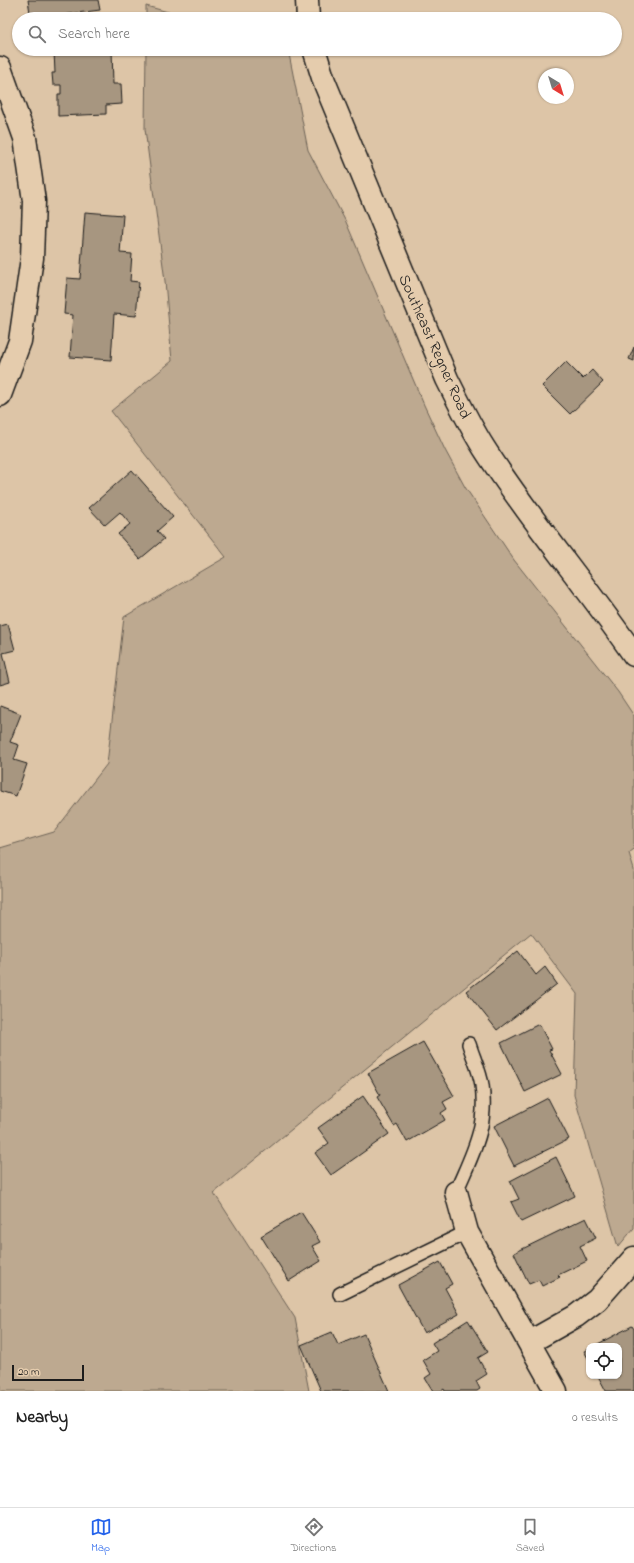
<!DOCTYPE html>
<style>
body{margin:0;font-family:"Indie Flower",sans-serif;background:#f6f6f6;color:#222}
.controls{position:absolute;right:12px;bottom:12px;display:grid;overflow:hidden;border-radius:8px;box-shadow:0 1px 3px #0004}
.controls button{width:36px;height:36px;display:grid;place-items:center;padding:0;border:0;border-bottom:1px solid #e0e0e0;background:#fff;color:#222;font:20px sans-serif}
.compass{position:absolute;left:538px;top:68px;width:36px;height:36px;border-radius:50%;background:#fff;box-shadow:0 1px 3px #0004;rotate:142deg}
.scale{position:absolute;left:12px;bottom:10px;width:72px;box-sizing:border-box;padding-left:4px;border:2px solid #1c1c1c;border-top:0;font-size:11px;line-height:14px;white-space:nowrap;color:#1c1c1c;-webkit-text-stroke:3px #e5ccad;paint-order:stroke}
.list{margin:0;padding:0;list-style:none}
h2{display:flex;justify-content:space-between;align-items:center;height:52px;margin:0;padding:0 16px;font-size:17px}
h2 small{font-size:13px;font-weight:400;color:#767676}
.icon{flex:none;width:22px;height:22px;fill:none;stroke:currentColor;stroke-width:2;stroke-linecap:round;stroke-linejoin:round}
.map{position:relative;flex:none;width:634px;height:1391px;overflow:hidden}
.search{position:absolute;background:#fff;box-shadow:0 1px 3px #0004;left:12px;right:12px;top:12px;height:44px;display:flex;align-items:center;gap:10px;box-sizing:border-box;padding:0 14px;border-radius:22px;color:#767676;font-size:15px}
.sheet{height:116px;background:#fff}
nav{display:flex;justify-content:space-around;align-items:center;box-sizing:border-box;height:56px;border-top:1px solid #e0e0e0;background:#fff;font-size:11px;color:#767676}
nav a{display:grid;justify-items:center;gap:2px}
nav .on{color:#2563eb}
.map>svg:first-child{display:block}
</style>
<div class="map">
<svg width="634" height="1391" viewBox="0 0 634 1391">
<rect width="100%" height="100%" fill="#ddc5a7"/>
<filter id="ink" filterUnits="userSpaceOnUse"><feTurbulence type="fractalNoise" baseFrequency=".025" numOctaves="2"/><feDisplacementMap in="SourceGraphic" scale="8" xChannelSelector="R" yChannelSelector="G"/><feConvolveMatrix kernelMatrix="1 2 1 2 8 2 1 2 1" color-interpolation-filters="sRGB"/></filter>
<g filter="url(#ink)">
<path fill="#bda990" stroke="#6c6256" d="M 146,6 L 194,19 L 146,19 Z
M 146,49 L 288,49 L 308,150 L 346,222 L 424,405 L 445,450 L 465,487 L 514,560 L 618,692 L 634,716 L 634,849 L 629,853 L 634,870 L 634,1228 L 618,1247 L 574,1095 L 577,994 L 531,933 L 214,1193 L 295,1318 L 309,1391 L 0,1391 L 0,848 L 54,832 L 107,764 L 124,617 L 226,557 L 111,411 L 172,361 L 165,281 L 145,129 Z"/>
<path fill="#a79680" stroke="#1c1c1c" d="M 28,0 L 98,0 L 100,10 L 31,19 Z
M 56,49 L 112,49 L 113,84 L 121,84 L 122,104 L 106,105 L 106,114 L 58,116 L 58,94 L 61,94 L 61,85 L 53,85 L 52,73 L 55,73 L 54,51 L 56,51 Z
M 85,212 L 123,215 L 120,253 L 132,254 L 130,281 L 139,282 L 136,316 L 114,314 L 111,360 L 70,357 L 73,315 L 64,314 L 67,278 L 80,279 Z
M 634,347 L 634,361 L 629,359 Z
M 566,362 L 583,379 L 592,370 L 603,382 L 570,414 L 542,386 Z
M 132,470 L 173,517 L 157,531 L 164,539 L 140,559 L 118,534 L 130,524 L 120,512 L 105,525 L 89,508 Z
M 8,624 L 15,650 L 3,653 L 10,682 L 0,685 L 0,626 Z
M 0,706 L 21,714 L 10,742 L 19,745 L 14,760 L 27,764 L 16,796 L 0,791 Z
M 518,951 L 536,975 L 545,967 L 557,984 L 497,1030 L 466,991 Z
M 539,1024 L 552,1049 L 549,1050 L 562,1074 L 525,1092 L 501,1043 Z
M 423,1042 L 454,1096 L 443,1102 L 447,1109 L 441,1113 L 445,1120 L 407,1142 L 397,1124 L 394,1126 L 377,1097 L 380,1095 L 368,1073 Z
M 363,1096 L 389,1134 L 331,1175 L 315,1153 L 329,1143 L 318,1128 Z
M 548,1098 L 569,1139 L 514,1166 L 494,1126 Z
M 556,1157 L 575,1196 L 521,1222 L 511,1202 L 519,1199 L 510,1181 Z
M 301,1212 L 320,1242 L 312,1246 L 321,1261 L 289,1281 L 261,1236 Z
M 586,1218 L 596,1238 L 580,1246 L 587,1261 L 558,1275 L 560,1277 L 542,1286 L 539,1280 L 529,1284 L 514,1253 Z
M 440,1262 L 452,1284 L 445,1288 L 459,1314 L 424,1333 L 398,1285 Z
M 468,1320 L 488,1352 L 478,1358 L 487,1374 L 476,1381 L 480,1389 L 477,1391 L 445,1391 L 444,1389 L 441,1391 L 433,1391 L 425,1378 L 431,1374 L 423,1360 L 437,1351 L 432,1343 Z
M 632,1326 L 634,1329 L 634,1391 L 606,1391 L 598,1376 L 619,1376 L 619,1346 L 594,1346 Z
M 332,1332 L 338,1345 L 364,1334 L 389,1391 L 321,1391 L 301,1345 Z
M 589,1349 L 589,1360 L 584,1351 Z"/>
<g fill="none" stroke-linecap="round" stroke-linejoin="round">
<g stroke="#1c1c1c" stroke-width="16">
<path id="lane" d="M 456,1192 C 472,1154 488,1128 482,1085 C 480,1072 473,1057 469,1044
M 340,1294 L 467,1232"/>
</g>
<g stroke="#1c1c1c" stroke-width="25">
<path id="street" d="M 0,68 L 25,138 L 34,201 L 32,258 L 20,341 L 0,395
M 456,1192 L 467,1232 L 556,1391
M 530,1342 L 576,1316 L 597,1300 L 634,1258"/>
</g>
<g stroke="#1c1c1c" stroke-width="25">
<path id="secondary" d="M 307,0 L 308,19
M 314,49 L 324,81 L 447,379 C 459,403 470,426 484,448 C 530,520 586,585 634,655"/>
</g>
<use href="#lane" stroke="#e5ccad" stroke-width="13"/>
<use href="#street" stroke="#e5ccad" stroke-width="22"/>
<use href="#secondary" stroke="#e5ccad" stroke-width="22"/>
</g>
</g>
<g text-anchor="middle" stroke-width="3.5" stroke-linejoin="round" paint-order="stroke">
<g font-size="16" fill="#1c1c1c" stroke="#e5ccad">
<text transform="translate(436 346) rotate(66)" y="6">Southeast Regner Road</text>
</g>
</g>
</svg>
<div class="controls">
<button><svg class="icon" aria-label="locate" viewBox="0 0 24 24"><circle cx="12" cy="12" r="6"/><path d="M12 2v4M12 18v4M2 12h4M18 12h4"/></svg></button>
</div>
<svg class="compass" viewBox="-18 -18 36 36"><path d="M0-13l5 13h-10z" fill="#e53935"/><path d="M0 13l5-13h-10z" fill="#767676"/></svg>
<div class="scale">20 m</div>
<div class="search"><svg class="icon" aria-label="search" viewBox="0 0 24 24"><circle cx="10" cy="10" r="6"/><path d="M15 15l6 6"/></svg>Search here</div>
</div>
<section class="sheet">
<h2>Nearby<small>0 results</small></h2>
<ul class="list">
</ul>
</section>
<nav>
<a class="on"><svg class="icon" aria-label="map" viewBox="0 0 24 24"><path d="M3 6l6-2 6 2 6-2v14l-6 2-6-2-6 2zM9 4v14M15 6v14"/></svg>Map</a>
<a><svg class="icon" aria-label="directions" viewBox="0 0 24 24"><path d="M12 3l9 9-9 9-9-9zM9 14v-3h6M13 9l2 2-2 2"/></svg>Directions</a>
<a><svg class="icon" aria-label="saved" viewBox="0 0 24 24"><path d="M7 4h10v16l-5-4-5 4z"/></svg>Saved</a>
</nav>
